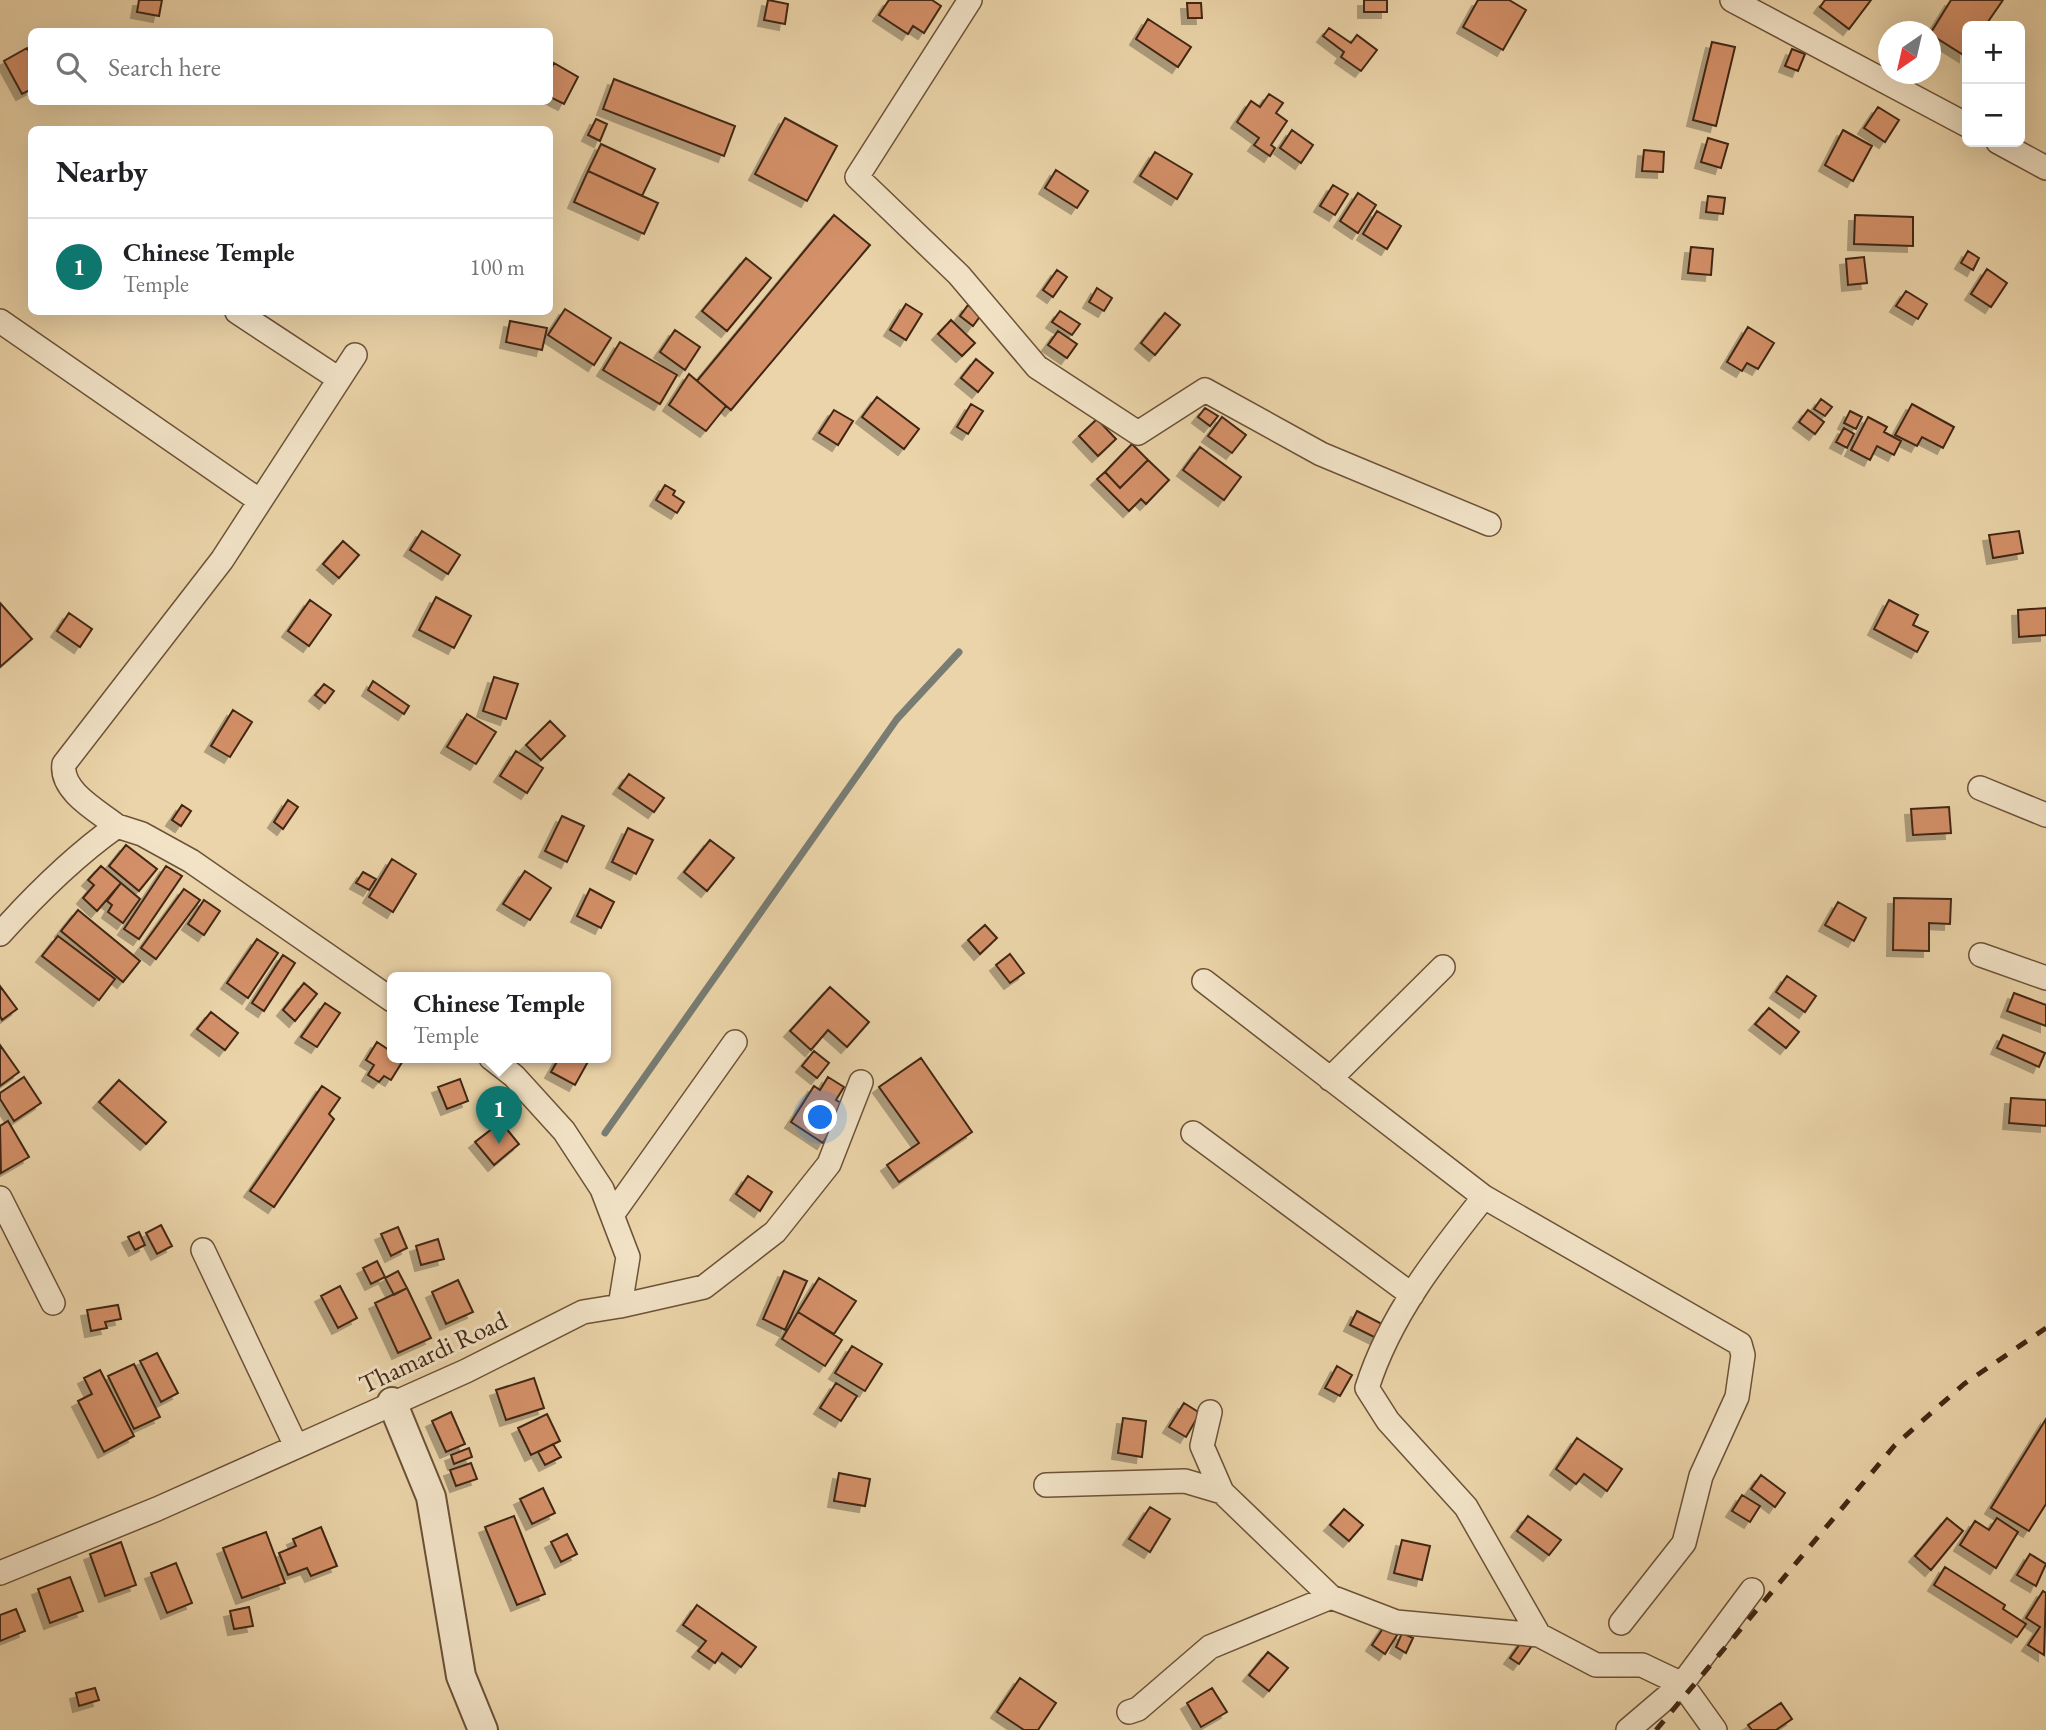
<!DOCTYPE html>
<meta charset="utf-8">
<style>
body{margin:0;font-family:"EB Garamond",serif;background:#f2f2f2;color:#202124}
.controls{position:absolute;right:21px;top:21px;display:grid;overflow:hidden;border-radius:10px;box-shadow:0 7px 28px #0002}
.controls button{width:63px;height:63px;display:grid;place-items:center;padding:0;border:0;border-bottom:2px solid #e0e0e0;background:#fff;color:#202124;font:35px sans-serif}
.compass{position:absolute;left:1878px;top:21px;width:63px;height:63px;border-radius:50%;background:#fff;box-shadow:0 7px 28px #0002;rotate:214deg}
.you{position:absolute;left:821px;top:1118px;width:24px;height:24px;margin:-18px;border:5px solid #fff;border-radius:50%;background:#1a73e8;box-shadow:0 0 0 10px #1a73e833}
.badge{display:grid;place-items:center;width:46px;height:46px;border-radius:50%;background:#0f766e;color:#fff;font-size:23px;font-weight:700}
.pin{position:absolute;translate:-50% -58px;filter:drop-shadow(0 2px 4px #0008)}
.pin::after{content:'';position:absolute;top:37px;width:24px;height:21px;background:inherit;clip-path:polygon(0 0,100% 0,50% 100%)}
.popup{position:absolute;left:387px;top:972px;width:224px;height:91px;box-sizing:border-box;display:grid;place-content:center;border-radius:10px;background:#fff;filter:drop-shadow(0 2px 5px #0005);font-size:23px;white-space:nowrap;color:#757577}
.popup b{font-size:26px;color:#202124}
.popup::after{content:'';position:absolute;left:50%;top:100%;margin-left:-14px;border:14px solid transparent;border-top-color:#fff}
.list{margin:0;padding:0;list-style:none}
h2{display:flex;justify-content:space-between;align-items:center;height:91px;margin:0;padding:0 28px;font-size:30px}
h2 small{font-size:23px;font-weight:400;color:#757577}
.list li{display:grid;grid-template-columns:46px 1fr auto;gap:21px;align-items:center;box-sizing:border-box;height:98px;padding:0 28px;border-top:2px solid #e0e0e0}
.list b{display:block;font-size:26px;white-space:nowrap}
.list p{margin:0;font-size:23px;white-space:nowrap;color:#757577}
.list em{font-size:23px;font-style:normal;color:#757577}
.icon{flex:none;width:38px;height:38px;fill:none;stroke:currentColor;stroke-width:2;stroke-linecap:round;stroke-linejoin:round}
.map{position:relative;flex:none;width:2046px;height:1730px;overflow:hidden}
.search{position:absolute;background:#fff;box-shadow:0 7px 28px #0002;left:28px;top:28px;width:525px;height:77px;display:flex;align-items:center;gap:18px;box-sizing:border-box;padding:0 24px;border-radius:10px;color:#757577;font-size:26px}
.panel{position:absolute;background:#fff;box-shadow:0 7px 28px #0002;left:28px;top:126px;width:525px;height:189px;border-radius:10px}
.map>svg:first-child{display:block}
</style>
<div class="map">
<svg width="2046" height="1730" viewBox="0 0 2046 1730">
<defs>
<filter id="shadow"><feDropShadow dx="-6" dy="6" stdDeviation="0" flood-color="#0004"/></filter>
</defs>
<rect width="100%" height="100%" fill="#ebd4a9"/>
<filter id="stains"><feTurbulence type="fractalNoise" baseFrequency=".00286" numOctaves="4"/><feColorMatrix values="0 0 0 0 .2 0 0 0 0 .09 0 0 0 0 .02 0 0 0 .5 -.17"/></filter>
<radialGradient id="worn" r=".72"><stop offset=".6" stop-color="#630" stop-opacity="0"/><stop offset="1" stop-color="#630" stop-opacity=".3"/></radialGradient>
<g fill="none" stroke-linecap="round" stroke-linejoin="round">
<path stroke="#787c73" stroke-width="7" d="M 605,1133 L 897,719 L 959,652"/>
</g>
<path fill="#d49068" stroke="#412613" stroke-width="2" filter="url(#shadow)" d="M 139,0 L 162,0 L 159,16 L 137,12 Z
M 768,0 L 788,4 L 785,24 L 764,20 Z
M 889,0 L 932,0 L 941,6 L 924,33 L 913,26 L 908,34 L 879,15 Z
M 1364,0 L 1387,0 L 1387,12 L 1364,12 Z
M 1478,0 L 1509,0 L 1526,10 L 1503,50 L 1463,27 Z
M 1825,0 L 1871,0 L 1849,29 L 1820,7 Z
M 1951,0 L 2003,0 L 1985,26 L 1967,26 L 1965,56 L 1930,34 Z
M 1187,3 L 1201,3 L 1202,18 L 1188,18 Z
M 1148,19 L 1191,47 L 1178,67 L 1136,39 Z
M 1329,28 L 1351,43 L 1357,35 L 1377,50 L 1361,71 L 1341,57 L 1344,52 L 1323,36 Z
M 1712,42 L 1735,47 L 1716,126 L 1693,120 Z
M 27,48 L 32,57 L 32,89 L 22,94 L 4,61 Z
M 1792,49 L 1805,54 L 1798,71 L 1785,66 Z
M 554,63 L 578,77 L 564,104 L 550,97 L 550,71 Z
M 614,79 L 735,126 L 724,156 L 603,109 Z
M 1269,94 L 1283,103 L 1276,113 L 1287,121 L 1271,145 L 1275,148 L 1270,156 L 1254,145 L 1259,138 L 1237,122 L 1251,101 L 1260,107 Z
M 1878,107 L 1899,120 L 1885,142 L 1864,128 Z
M 785,118 L 837,146 L 807,201 L 755,174 Z
M 596,119 L 607,124 L 600,141 L 588,135 Z
M 1292,130 L 1313,145 L 1301,163 L 1280,148 Z
M 1843,130 L 1872,146 L 1853,181 L 1825,165 Z
M 1708,138 L 1728,144 L 1721,168 L 1701,162 Z
M 601,144 L 655,169 L 642,196 L 588,171 Z
M 1644,150 L 1664,152 L 1663,172 L 1642,171 Z
M 1155,152 L 1192,174 L 1177,199 L 1140,176 Z
M 1056,170 L 1088,191 L 1077,208 L 1045,188 Z
M 588,171 L 658,203 L 644,234 L 574,202 Z
M 1333,185 L 1348,194 L 1335,215 L 1320,206 Z
M 1358,193 L 1376,205 L 1358,233 L 1340,221 Z
M 1708,196 L 1725,198 L 1723,214 L 1706,212 Z
M 1377,211 L 1401,226 L 1387,249 L 1363,234 Z
M 834,215 L 870,245 L 731,410 L 697,381 Z
M 1855,215 L 1913,217 L 1913,246 L 1854,244 Z
M 1691,247 L 1713,249 L 1711,275 L 1688,273 Z
M 1968,251 L 1979,258 L 1973,270 L 1961,263 Z
M 1864,257 L 1867,283 L 1848,285 L 1846,259 Z
M 746,258 L 771,278 L 727,331 L 702,311 Z
M 1987,269 L 2007,283 L 1991,307 L 1971,294 Z
M 1057,270 L 1067,277 L 1053,297 L 1043,290 Z
M 1097,288 L 1112,298 L 1104,311 L 1089,302 Z
M 1906,291 L 1927,304 L 1918,319 L 1896,306 Z
M 906,304 L 922,314 L 906,340 L 890,330 Z
M 968,305 L 981,315 L 973,326 L 960,316 Z
M 565,309 L 611,338 L 594,365 L 548,335 Z
M 1060,311 L 1080,324 L 1072,335 L 1052,322 Z
M 1165,313 L 1180,325 L 1155,355 L 1141,343 Z
M 951,320 L 975,343 L 962,356 L 938,334 Z
M 510,321 L 547,328 L 542,350 L 506,342 Z
M 1748,327 L 1774,343 L 1758,369 L 1747,363 L 1742,371 L 1727,362 Z
M 675,330 L 700,347 L 685,370 L 660,352 Z
M 1058,331 L 1077,344 L 1067,358 L 1048,345 Z
M 620,342 L 677,375 L 660,404 L 603,370 Z
M 976,359 L 993,373 L 978,392 L 961,378 Z
M 689,374 L 726,406 L 706,431 L 669,405 Z
M 877,397 L 919,429 L 904,449 L 862,417 Z
M 1821,399 L 1832,407 L 1825,416 L 1814,409 Z
M 971,404 L 983,411 L 968,434 L 957,427 Z
M 1912,404 L 1954,427 L 1943,448 L 1922,437 L 1917,446 L 1895,435 Z
M 1205,408 L 1218,416 L 1210,426 L 1198,417 Z
M 834,410 L 853,421 L 838,445 L 819,433 Z
M 1808,410 L 1824,422 L 1815,434 L 1799,422 Z
M 1850,411 L 1862,417 L 1856,429 L 1844,423 Z
M 1222,417 L 1246,435 L 1232,453 L 1208,436 Z
M 1868,417 L 1887,427 L 1884,432 L 1901,441 L 1894,455 L 1877,446 L 1870,460 L 1851,450 Z
M 1097,419 L 1116,439 L 1098,456 L 1079,436 Z
M 1844,428 L 1854,434 L 1847,448 L 1836,442 Z
M 1132,444 L 1148,460 L 1120,488 L 1105,472 Z
M 1200,447 L 1241,477 L 1224,500 L 1183,470 Z
M 1148,460 L 1169,480 L 1146,504 L 1141,499 L 1129,511 L 1097,479 L 1105,472 L 1120,488 Z
M 665,485 L 675,491 L 673,495 L 684,502 L 677,513 L 656,500 Z
M 422,531 L 460,555 L 448,574 L 410,550 Z
M 2019,531 L 2023,553 L 1993,558 L 1989,535 Z
M 343,541 L 359,555 L 339,578 L 323,564 Z
M 436,597 L 471,616 L 454,648 L 419,630 Z
M 310,600 L 331,615 L 309,646 L 288,631 Z
M 1889,600 L 1918,615 L 1913,625 L 1928,632 L 1917,652 L 1874,629 Z
M 0,603 L 32,639 L 0,667 Z
M 2046,608 L 2046,635 L 2019,637 L 2018,610 Z
M 69,613 L 92,629 L 80,647 L 57,631 Z
M 494,677 L 518,684 L 506,719 L 483,711 Z
M 373,681 L 409,706 L 404,714 L 368,690 Z
M 324,684 L 334,691 L 325,703 L 315,695 Z
M 233,710 L 252,722 L 230,757 L 211,746 Z
M 467,714 L 496,732 L 476,764 L 447,747 Z
M 550,721 L 565,736 L 541,760 L 526,745 Z
M 516,751 L 543,768 L 527,793 L 500,776 Z
M 629,774 L 664,798 L 654,812 L 619,788 Z
M 288,800 L 298,807 L 283,829 L 274,822 Z
M 182,805 L 191,811 L 181,826 L 172,820 Z
M 1949,807 L 1951,833 L 1913,835 L 1911,809 Z
M 562,816 L 584,826 L 567,862 L 545,851 Z
M 628,828 L 653,840 L 636,874 L 612,862 Z
M 710,840 L 734,858 L 707,891 L 684,872 Z
M 126,845 L 157,869 L 139,891 L 109,866 Z
M 392,859 L 416,874 L 393,912 L 369,897 Z
M 101,866 L 121,883 L 97,911 L 83,898 L 94,885 L 88,880 Z
M 166,866 L 182,876 L 139,939 L 124,929 Z
M 525,871 L 551,888 L 530,920 L 503,904 Z
M 363,872 L 376,879 L 369,890 L 356,883 Z
M 121,883 L 140,899 L 123,923 L 108,912 L 112,905 L 107,901 Z
M 184,889 L 200,900 L 156,959 L 141,948 Z
M 590,889 L 614,902 L 601,928 L 577,916 Z
M 1894,898 L 1951,899 L 1950,924 L 1929,923 L 1929,951 L 1893,950 Z
M 204,900 L 220,911 L 204,935 L 188,924 Z
M 1838,902 L 1866,918 L 1854,941 L 1825,925 Z
M 78,910 L 140,961 L 123,982 L 61,931 Z
M 985,925 L 997,938 L 980,954 L 968,940 Z
M 58,936 L 115,979 L 99,1000 L 42,956 Z
M 257,939 L 278,953 L 248,998 L 227,983 Z
M 1010,954 L 1024,973 L 1010,983 L 996,965 Z
M 283,955 L 295,963 L 264,1011 L 252,1003 Z
M 1787,976 L 1816,996 L 1805,1012 L 1776,992 Z
M 304,983 L 317,994 L 295,1021 L 283,1010 Z
M 0,986 L 17,1009 L 2,1020 L 0,1016 Z
M 830,987 L 869,1022 L 847,1047 L 828,1030 L 811,1050 L 790,1031 Z
M 2014,993 L 2046,1005 L 2046,1026 L 2007,1011 Z
M 325,1003 L 340,1013 L 317,1047 L 301,1037 Z
M 1769,1008 L 1799,1032 L 1786,1048 L 1755,1024 Z
M 211,1012 L 238,1033 L 225,1050 L 197,1029 Z
M 2003,1035 L 2045,1053 L 2039,1067 L 1997,1048 Z
M 377,1042 L 392,1052 L 392,1058 L 404,1059 L 391,1080 L 384,1076 L 379,1082 L 368,1075 L 374,1065 L 366,1060 Z
M 0,1045 L 19,1072 L 0,1086 Z
M 814,1051 L 829,1063 L 817,1078 L 802,1066 Z
M 559,1058 L 590,1058 L 575,1085 L 551,1072 Z
M 921,1058 L 972,1132 L 899,1182 L 887,1165 L 919,1143 L 879,1087 Z
M 24,1077 L 41,1103 L 14,1121 L 0,1099 L 0,1093 Z
M 828,1077 L 844,1087 L 836,1100 L 846,1106 L 823,1143 L 791,1122 L 814,1086 L 820,1090 Z
M 460,1079 L 468,1101 L 447,1109 L 438,1087 Z
M 119,1080 L 166,1122 L 146,1144 L 99,1102 Z
M 322,1086 L 340,1098 L 329,1114 L 334,1119 L 274,1207 L 250,1191 Z
M 2011,1098 L 2046,1100 L 2046,1126 L 2009,1123 Z
M 8,1121 L 29,1157 L 1,1173 L 0,1126 Z
M 501,1122 L 519,1144 L 494,1165 L 475,1142 Z
M 748,1176 L 772,1192 L 760,1211 L 736,1194 Z
M 161,1225 L 172,1246 L 157,1254 L 146,1233 Z
M 398,1227 L 407,1248 L 391,1256 L 381,1234 Z
M 139,1232 L 145,1245 L 135,1250 L 128,1237 Z
M 438,1239 L 444,1259 L 421,1265 L 416,1246 Z
M 377,1261 L 385,1277 L 371,1284 L 363,1268 Z
M 398,1271 L 407,1288 L 394,1295 L 385,1278 Z
M 784,1271 L 807,1281 L 785,1330 L 763,1319 Z
M 819,1278 L 856,1301 L 834,1334 L 798,1312 Z
M 458,1280 L 473,1312 L 446,1324 L 432,1292 Z
M 340,1286 L 357,1318 L 338,1328 L 321,1296 Z
M 407,1288 L 431,1338 L 398,1353 L 375,1303 Z
M 118,1305 L 121,1319 L 105,1322 L 107,1328 L 91,1331 L 87,1310 Z
M 1357,1311 L 1382,1324 L 1376,1338 L 1350,1325 Z
M 798,1312 L 842,1340 L 825,1366 L 782,1339 Z
M 852,1346 L 882,1364 L 865,1391 L 835,1373 Z
M 157,1353 L 178,1393 L 161,1402 L 140,1361 Z
M 134,1364 L 160,1417 L 134,1429 L 108,1376 Z
M 1337,1366 L 1352,1375 L 1340,1396 L 1325,1388 Z
M 100,1370 L 134,1436 L 104,1452 L 78,1401 L 92,1394 L 84,1378 Z
M 534,1378 L 544,1408 L 506,1420 L 496,1390 Z
M 836,1383 L 857,1396 L 841,1421 L 820,1408 Z
M 1184,1403 L 1200,1413 L 1186,1437 L 1169,1427 Z
M 451,1412 L 465,1444 L 446,1452 L 432,1421 Z
M 547,1414 L 560,1441 L 531,1455 L 518,1428 Z
M 1123,1418 L 1146,1421 L 1142,1457 L 1118,1453 Z
M 2046,1419 L 2046,1504 L 2029,1531 L 1991,1508 Z
M 1577,1438 L 1622,1469 L 1607,1491 L 1584,1474 L 1576,1484 L 1556,1469 Z
M 553,1444 L 561,1457 L 545,1465 L 538,1452 Z
M 469,1448 L 472,1457 L 454,1464 L 451,1455 Z
M 471,1463 L 477,1479 L 456,1486 L 450,1470 Z
M 839,1473 L 870,1479 L 865,1506 L 834,1501 Z
M 1761,1475 L 1785,1493 L 1775,1507 L 1751,1489 Z
M 543,1488 L 555,1513 L 532,1524 L 520,1499 Z
M 1742,1495 L 1760,1506 L 1750,1522 L 1732,1511 Z
M 1150,1507 L 1170,1519 L 1150,1552 L 1129,1539 Z
M 1344,1509 L 1363,1525 L 1349,1541 L 1330,1525 Z
M 514,1516 L 545,1594 L 517,1605 L 485,1527 Z
M 1528,1516 L 1561,1540 L 1549,1555 L 1517,1531 Z
M 1947,1518 L 1963,1531 L 1931,1570 L 1915,1556 Z
M 1997,1518 L 2018,1532 L 1996,1568 L 1960,1545 L 1975,1521 L 1989,1530 Z
M 321,1527 L 337,1566 L 311,1576 L 307,1568 L 288,1575 L 279,1553 L 296,1546 L 293,1539 Z
M 266,1532 L 285,1583 L 242,1598 L 223,1548 Z
M 567,1534 L 577,1554 L 561,1562 L 551,1542 Z
M 1402,1540 L 1430,1546 L 1422,1580 L 1394,1573 Z
M 121,1542 L 136,1585 L 105,1596 L 90,1554 Z
M 2030,1554 L 2046,1564 L 2036,1586 L 2017,1575 Z
M 176,1563 L 192,1603 L 167,1613 L 151,1573 Z
M 1945,1567 L 2005,1605 L 2003,1609 L 2026,1624 L 2017,1637 L 1934,1585 Z
M 70,1577 L 83,1611 L 50,1623 L 38,1589 Z
M 2043,1591 L 2046,1593 L 2044,1655 L 2028,1645 L 2040,1627 L 2026,1618 Z
M 697,1605 L 756,1647 L 741,1667 L 722,1653 L 715,1663 L 698,1651 L 706,1641 L 683,1625 Z
M 249,1607 L 253,1626 L 234,1629 L 230,1611 Z
M 16,1609 L 25,1631 L 0,1641 L 0,1615 Z
M 1386,1624 L 1399,1632 L 1385,1654 L 1372,1645 Z
M 1402,1633 L 1413,1638 L 1406,1653 L 1396,1647 Z
M 1522,1641 L 1531,1647 L 1519,1664 L 1510,1658 Z
M 1268,1652 L 1288,1668 L 1269,1691 L 1249,1675 Z
M 1020,1678 L 1056,1703 L 1038,1730 L 1024,1730 L 997,1712 Z
M 95,1688 L 99,1700 L 79,1706 L 76,1693 Z
M 1212,1688 L 1227,1712 L 1201,1727 L 1187,1703 Z
M 1781,1703 L 1792,1719 L 1776,1730 L 1752,1730 L 1748,1725 Z"/>
<g fill="none" stroke-linecap="round" stroke-linejoin="round">
<g stroke="#6c5238" stroke-width="26">
<path id="minor" d="M 970,0 L 857,177 L 959,275 L 1037,367 L 1138,433 L 1205,390 L 1321,454 L 1489,524
M 1732,0 L 1967,125
M 1998,142 L 2046,168
M 237,312 L 339,379
M 0,321 L 260,501
M 1980,788 L 2046,815
M 117,826 C 98,811 60,791 64,764 L 222,560 L 355,355
M 0,934 C 36,894 73,857 117,826 L 142,834 L 191,861 L 392,1000
M 1981,955 L 2046,978
M 1204,981 L 1484,1197 L 1740,1344 L 1743,1355 L 1737,1397 L 1701,1476 L 1684,1543 L 1621,1623
M 1330,1079 L 1443,967
M 1193,1133 L 1412,1295
M 1484,1197 C 1437,1256 1390,1315 1367,1388 L 1388,1421 L 1466,1507 L 1539,1635 L 1596,1665 L 1642,1665 L 1682,1684 L 1715,1730
M 0,1198 L 53,1303
M 612,1215 L 735,1042
M 203,1250 L 296,1446
M 620,1306 L 704,1287 L 775,1232 L 829,1164 L 861,1082
M 1210,1412 L 1202,1446 L 1222,1492 L 1331,1597
M 1046,1485 L 1185,1481 L 1222,1492
M 0,1573 L 157,1509 L 466,1371 L 583,1312 L 620,1306 L 628,1257 L 602,1189 L 564,1131 L 514,1076 L 491,1058
M 1129,1712 L 1138,1709 L 1210,1647 L 1331,1597 L 1396,1622 L 1539,1635
M 1628,1730 L 1682,1684 L 1752,1590"/>
</g>
<g stroke="#6c5238" stroke-width="32">
<path id="tertiary" d="M 392,1402 L 431,1497 L 461,1676 L 483,1730"/>
</g>
<use href="#minor" stroke="#f2e3c7" stroke-width="23"/>
<use href="#tertiary" stroke="#f2e3c7" stroke-width="28"/>
<path stroke="#412613" stroke-width="5" stroke-dasharray="12 12" stroke-linecap="butt" d="M 1656,1730 L 1895,1445 L 1964,1384 L 2046,1328"/>
</g>
<g text-anchor="middle" stroke-width="6" stroke-linejoin="round" paint-order="stroke">
<g font-size="26" fill="#412613" stroke="#f2e3c7">
<text transform="translate(433 1352) rotate(-25)" y="9">Thamardi Road</text>
</g>
</g>
<rect width="100%" height="100%" filter="url(#stains)"/>
<rect width="100%" height="100%" fill="url(#worn)"/>
</svg>
<div class="controls">
<button>+</button>
<button>−</button>
</div>
<svg class="compass" viewBox="-18 -18 36 36"><path d="M0-13l5 13h-10z" fill="#e53935"/><path d="M0 13l5-13h-10z" fill="#757577"/></svg>
<div class="you"></div>
<div class="pin badge" style="left:499px;top:1144px">1</div>
<div class="popup"><b>Chinese Temple</b>Temple</div>
<div class="search"><svg class="icon" aria-label="search" viewBox="0 0 24 24"><circle cx="10" cy="10" r="6"/><path d="M15 15l6 6"/></svg>Search here</div>
<section class="panel">
<h2>Nearby<small></small></h2>
<ul class="list">
<li><span class="badge">1</span><div><b>Chinese Temple</b><p>Temple</p></div><em>100 m</em></li>
</ul>
</section>
</div>
